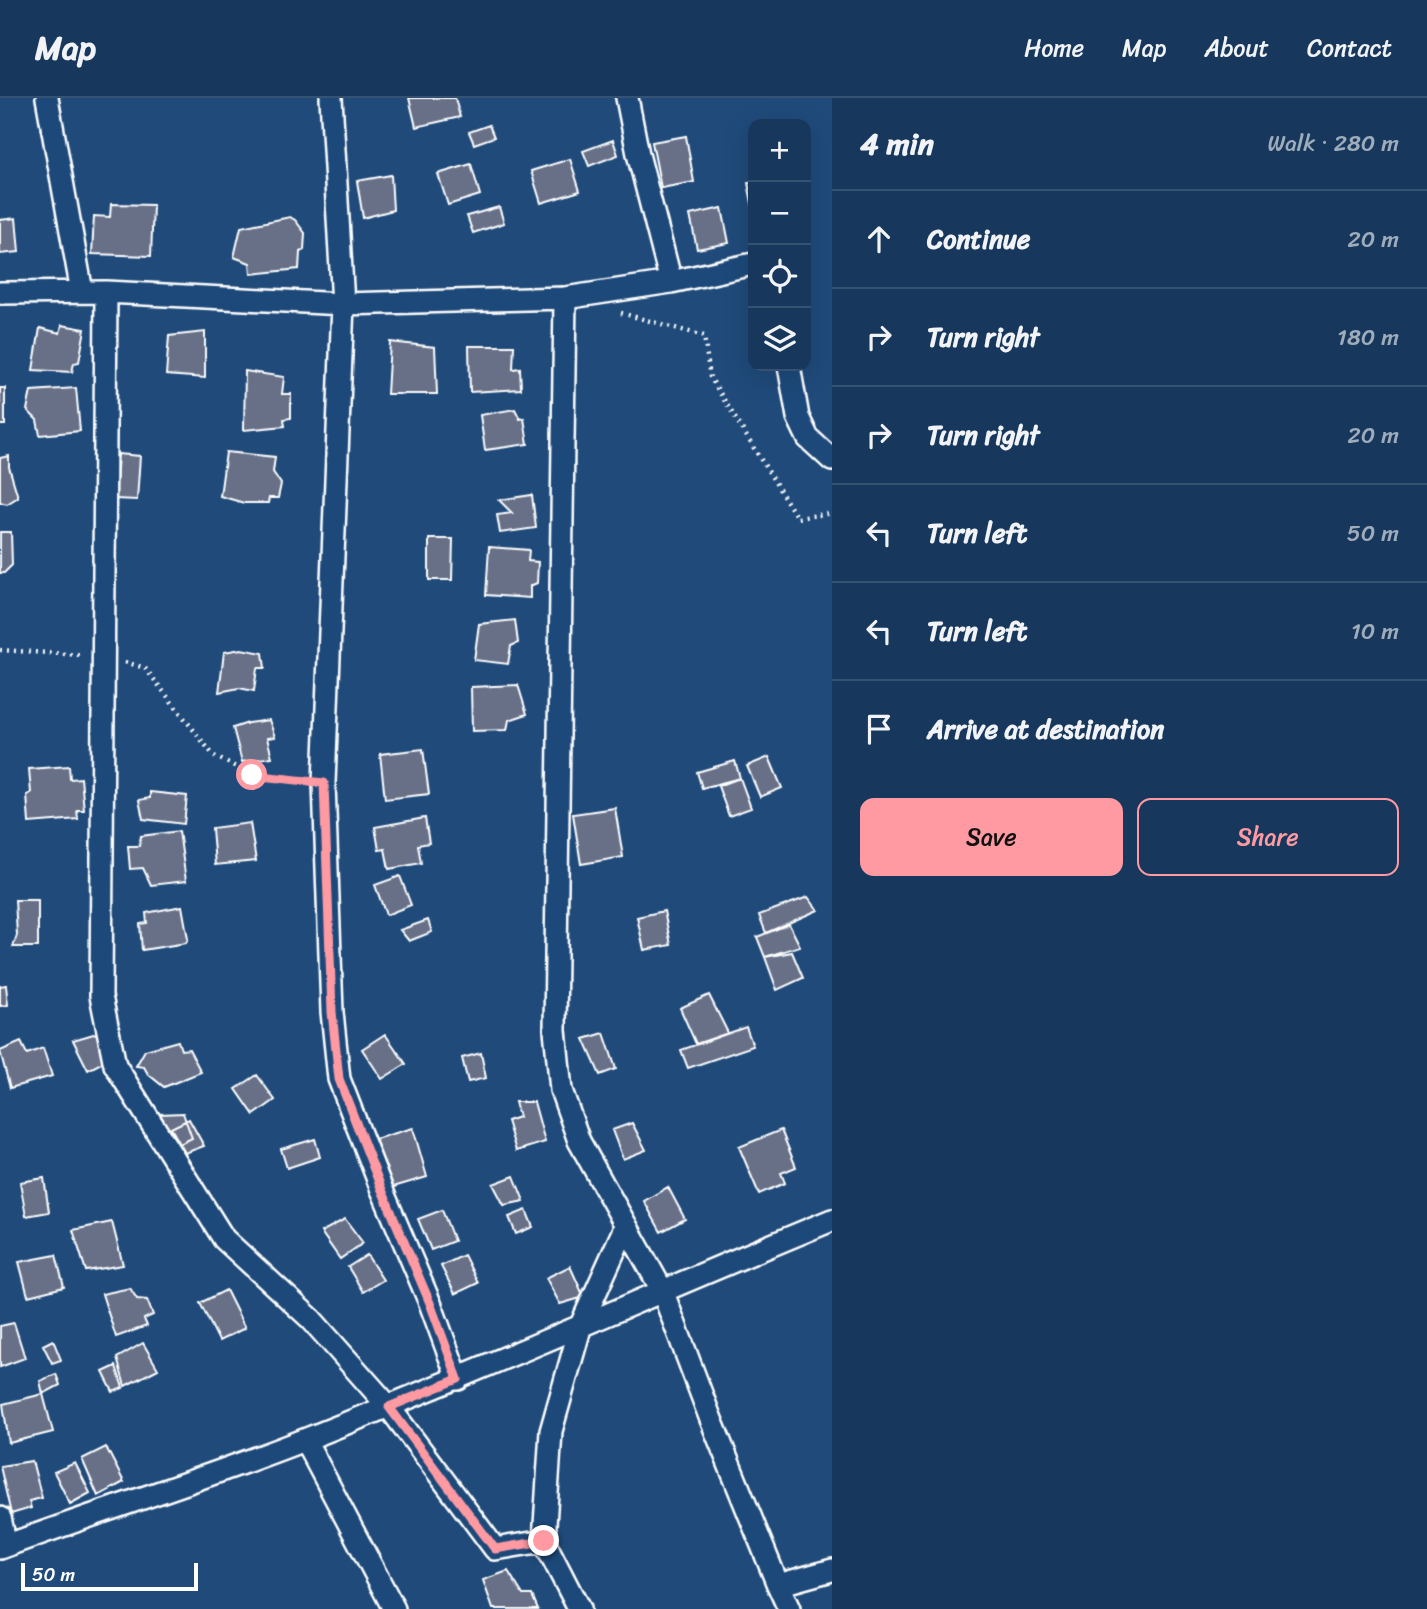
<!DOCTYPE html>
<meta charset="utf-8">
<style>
body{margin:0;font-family:Sriracha,sans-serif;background:#244365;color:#f1f3f6}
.controls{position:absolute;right:21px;top:21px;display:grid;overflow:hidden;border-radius:14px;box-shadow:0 7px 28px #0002}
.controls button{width:63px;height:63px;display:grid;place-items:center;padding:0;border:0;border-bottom:2px solid #365272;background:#17385c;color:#f1f3f6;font:35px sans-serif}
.scale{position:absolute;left:21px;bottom:18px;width:177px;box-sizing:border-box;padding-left:7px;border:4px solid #fff;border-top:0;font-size:19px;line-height:24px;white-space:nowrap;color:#fff;-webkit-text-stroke:5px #1f4a7a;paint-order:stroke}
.stop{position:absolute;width:21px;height:21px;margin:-16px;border:5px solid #ff9aa2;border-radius:50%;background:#fff}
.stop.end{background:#ff9aa2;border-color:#fff;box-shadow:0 2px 7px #0008}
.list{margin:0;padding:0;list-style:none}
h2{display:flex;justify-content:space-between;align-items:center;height:91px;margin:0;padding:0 28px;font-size:30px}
h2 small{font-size:23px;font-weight:400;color:#9eacbb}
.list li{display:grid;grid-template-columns:46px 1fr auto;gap:21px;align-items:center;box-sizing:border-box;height:98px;padding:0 28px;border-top:2px solid #365272}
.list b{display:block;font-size:26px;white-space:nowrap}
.list em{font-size:23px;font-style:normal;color:#9eacbb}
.actions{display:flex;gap:14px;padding:21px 28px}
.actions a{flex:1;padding:16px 0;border:2px solid #ff9aa2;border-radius:14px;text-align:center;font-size:24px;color:#ff9aa2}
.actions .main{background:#ff9aa2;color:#111}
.icon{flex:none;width:38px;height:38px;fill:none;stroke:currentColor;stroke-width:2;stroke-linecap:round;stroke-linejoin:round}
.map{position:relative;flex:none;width:832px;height:1511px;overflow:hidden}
header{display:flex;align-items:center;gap:42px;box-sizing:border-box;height:98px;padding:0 35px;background:#17385c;border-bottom:2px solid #365272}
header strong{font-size:33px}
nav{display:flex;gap:38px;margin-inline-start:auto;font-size:24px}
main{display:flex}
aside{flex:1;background:#17385c}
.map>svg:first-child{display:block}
</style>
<header>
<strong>Map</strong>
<nav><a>Home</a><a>Map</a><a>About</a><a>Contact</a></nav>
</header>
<main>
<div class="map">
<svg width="832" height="1511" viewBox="0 0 832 1511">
<rect width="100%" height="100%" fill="#1f4a7a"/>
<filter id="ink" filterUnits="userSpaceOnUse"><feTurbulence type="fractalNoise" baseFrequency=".0143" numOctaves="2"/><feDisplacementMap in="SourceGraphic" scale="14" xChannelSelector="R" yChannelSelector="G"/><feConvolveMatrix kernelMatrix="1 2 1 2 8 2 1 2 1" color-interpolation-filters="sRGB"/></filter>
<g filter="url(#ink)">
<path fill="#677088" stroke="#fff" stroke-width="2" d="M 409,0 L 455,0 L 460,19 L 416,29 Z
M 489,27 L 494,39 L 474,46 L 469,34 Z
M 686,38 L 694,84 L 661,90 L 652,44 Z
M 613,42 L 618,57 L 589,68 L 583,53 Z
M 570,61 L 580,93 L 541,105 L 531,73 Z
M 471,66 L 480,97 L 448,107 L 438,76 Z
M 391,77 L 393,112 L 363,120 L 357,83 Z
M 753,84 L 753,110 L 748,85 Z
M 111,106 L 153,107 L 151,158 L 92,156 L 94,118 L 110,119 Z
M 499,109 L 504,125 L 473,135 L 467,118 Z
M 722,110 L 729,145 L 697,151 L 690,117 Z
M 290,119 L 295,122 L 305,135 L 304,152 L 300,154 L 299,171 L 251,176 L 250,165 L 234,159 L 241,129 Z
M 16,120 L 19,154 L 0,156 L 0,122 Z
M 62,227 L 85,231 L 79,264 L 74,265 L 72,274 L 33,272 L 40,230 L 60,235 Z
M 205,234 L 205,280 L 166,277 L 169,238 Z
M 390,244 L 435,249 L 437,296 L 387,296 Z
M 469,248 L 514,248 L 513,271 L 520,270 L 521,291 L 470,294 Z
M 245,273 L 284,279 L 282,296 L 291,296 L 291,320 L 284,321 L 285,328 L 244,332 Z
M 0,290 L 5,290 L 5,327 L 0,327 Z
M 76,290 L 80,333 L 40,337 L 37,322 L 27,312 L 31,293 Z
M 515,311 L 520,321 L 524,320 L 528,346 L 485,352 L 480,317 Z
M 226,354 L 275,359 L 273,374 L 281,386 L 278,400 L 269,400 L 268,405 L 244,405 L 220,398 Z
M 118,356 L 140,358 L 137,402 L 115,401 Z
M 9,358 L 9,369 L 18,399 L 7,406 L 0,404 L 0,360 Z
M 532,397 L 536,430 L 500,435 L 497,417 L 512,415 L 499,402 Z
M 0,434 L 11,434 L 12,467 L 4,475 L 0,475 Z
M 429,441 L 453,441 L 452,482 L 429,482 Z
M 489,449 L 529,452 L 528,463 L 538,464 L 537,485 L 530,488 L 530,500 L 486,497 Z
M 515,522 L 518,545 L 511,548 L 508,566 L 474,562 L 479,526 Z
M 241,551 L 263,555 L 265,570 L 257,570 L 254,593 L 239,590 L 219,594 L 224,554 Z
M 518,587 L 527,616 L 509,622 L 507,632 L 472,633 L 471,589 Z
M 269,622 L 275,639 L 267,640 L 272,659 L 242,664 L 233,630 L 248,625 Z
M 423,651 L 429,696 L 385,701 L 380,656 Z
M 769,659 L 782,690 L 760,699 L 747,668 Z
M 735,663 L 740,680 L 702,690 L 697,674 Z
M 69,668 L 70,681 L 81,680 L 84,712 L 77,712 L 78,721 L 29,725 L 27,697 L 31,695 L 29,671 Z
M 740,680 L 751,710 L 729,718 L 718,688 Z
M 150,694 L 187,698 L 184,726 L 143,721 L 139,702 L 150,700 Z
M 615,710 L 623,759 L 581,766 L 573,716 Z
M 425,720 L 429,745 L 418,747 L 421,765 L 389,771 L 385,751 L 379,752 L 375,729 Z
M 250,725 L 256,763 L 215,767 L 212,730 Z
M 179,733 L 186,783 L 151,787 L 143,770 L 130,771 L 128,748 L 139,748 L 141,738 Z
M 400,778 L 411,807 L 386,817 L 375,787 Z
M 808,799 L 818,812 L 766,835 L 759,817 Z
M 15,802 L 38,802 L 38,849 L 13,849 L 17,837 Z
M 182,808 L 188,841 L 186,845 L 142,852 L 140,826 L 147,825 L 146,815 Z
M 664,813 L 671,847 L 644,852 L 637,819 Z
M 428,822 L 432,834 L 409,843 L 400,832 Z
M 789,826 L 800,848 L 765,859 L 757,839 Z
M 792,854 L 803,880 L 777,892 L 765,859 Z
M 6,887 L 8,907 L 0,908 L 0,888 Z
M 709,897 L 728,935 L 696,946 L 680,910 Z
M 746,929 L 753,948 L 688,970 L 681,952 Z
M 97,935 L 111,960 L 88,972 L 73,942 Z
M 604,935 L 616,971 L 600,977 L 584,941 Z
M 385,936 L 406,966 L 382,981 L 362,951 Z
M 178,943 L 181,952 L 189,951 L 201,974 L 164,989 L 148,976 L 144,969 L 136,968 L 145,952 Z
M 21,944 L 27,956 L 43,950 L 52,978 L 10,990 L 0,953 Z
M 481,955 L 486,980 L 468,984 L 462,960 Z
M 257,977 L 275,1002 L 254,1017 L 236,991 Z
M 515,1004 L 534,1004 L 545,1044 L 516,1053 L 507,1023 L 519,1019 Z
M 183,1015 L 192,1040 L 176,1048 L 160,1016 Z
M 189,1021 L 204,1048 L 185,1055 L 171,1030 Z
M 632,1025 L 646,1052 L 623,1061 L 612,1032 Z
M 413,1030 L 427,1079 L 390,1090 L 375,1041 Z
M 781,1032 L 796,1069 L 781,1075 L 785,1085 L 759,1096 L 739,1049 Z
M 315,1041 L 320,1059 L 287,1070 L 281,1051 Z
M 514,1078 L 524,1103 L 504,1107 L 493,1086 Z
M 44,1080 L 49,1114 L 26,1118 L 20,1084 Z
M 668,1089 L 685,1121 L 661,1134 L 644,1103 Z
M 442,1112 L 454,1143 L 431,1152 L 418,1121 Z
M 526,1112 L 533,1129 L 516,1136 L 509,1119 Z
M 345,1121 L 363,1145 L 340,1161 L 321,1134 Z
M 112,1124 L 123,1167 L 86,1173 L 73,1132 Z
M 56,1157 L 64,1189 L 28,1198 L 19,1164 Z
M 367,1157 L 383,1182 L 363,1194 L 348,1169 Z
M 464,1157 L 478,1185 L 455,1196 L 441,1168 Z
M 570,1168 L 584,1199 L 560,1206 L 546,1180 Z
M 130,1190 L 137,1201 L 147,1202 L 153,1217 L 144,1221 L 147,1228 L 116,1239 L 102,1196 Z
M 226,1192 L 245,1230 L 219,1243 L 200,1205 Z
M 14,1225 L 25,1260 L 0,1269 L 0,1228 Z
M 53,1242 L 61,1262 L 52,1265 L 43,1247 Z
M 143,1245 L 158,1271 L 125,1288 L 117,1260 Z
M 116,1268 L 123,1290 L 113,1294 L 103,1274 Z
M 56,1276 L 60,1287 L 43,1296 L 40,1283 Z
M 43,1296 L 53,1334 L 9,1345 L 3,1306 Z
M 106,1349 L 124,1384 L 98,1398 L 82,1361 Z
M 32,1363 L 42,1400 L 29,1403 L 31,1410 L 11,1416 L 0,1368 Z
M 75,1365 L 90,1395 L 70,1406 L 54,1374 Z
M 508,1473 L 523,1497 L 532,1497 L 538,1511 L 493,1511 L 483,1482 Z"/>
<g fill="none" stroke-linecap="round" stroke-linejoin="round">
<g stroke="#fff" stroke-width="26">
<path id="street" d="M 47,0 L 82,194
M 331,0 L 343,206 L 324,685 L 332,914 L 339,981 L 382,1092 L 430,1205 L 458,1281
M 627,0 L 638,56 L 671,184
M 106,194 L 101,898 L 115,967 L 224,1141 L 311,1221 L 389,1309 L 495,1451 L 544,1443 L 579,1511
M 0,195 L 106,194 L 343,206 L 565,200 L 671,184 L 753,166
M 565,200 L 555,932 L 561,992 L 579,1043 L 662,1192 L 710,1319 L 778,1487 L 832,1472
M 789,268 L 798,319 L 808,340 L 832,362
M 305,1342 L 394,1511
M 0,1420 L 6,1447
M 544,1443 L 551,1333 L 581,1227 L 626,1127
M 0,1450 C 103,1412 208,1380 309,1340 C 485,1271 657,1194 832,1122
M 778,1487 L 789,1511"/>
</g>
<path stroke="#fff" stroke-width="4.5" stroke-dasharray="2 5" stroke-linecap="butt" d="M 621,215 L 704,238 L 710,279 L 797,420 L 832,415
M 0,552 L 82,557
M 125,564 L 145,570 L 214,658 L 252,677 L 305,683"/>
<use href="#street" stroke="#1f4a7a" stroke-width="21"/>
</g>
</g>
<g fill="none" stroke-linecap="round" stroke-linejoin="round" filter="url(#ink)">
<path stroke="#ff9aa2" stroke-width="9" d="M 252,677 L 324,685 L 332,914 L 339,981 L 382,1092 L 430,1205 L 458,1281 L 389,1309 L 495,1451 L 544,1443"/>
</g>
</svg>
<div class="controls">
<button>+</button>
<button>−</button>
<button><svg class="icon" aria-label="locate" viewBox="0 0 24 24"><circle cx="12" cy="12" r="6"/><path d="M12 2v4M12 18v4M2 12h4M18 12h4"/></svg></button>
<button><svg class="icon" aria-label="layers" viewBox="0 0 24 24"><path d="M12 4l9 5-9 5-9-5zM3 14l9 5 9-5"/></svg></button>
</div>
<div class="scale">50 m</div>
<div class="stop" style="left:252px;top:677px"></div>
<div class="stop end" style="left:544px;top:1443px"></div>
</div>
<aside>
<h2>4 min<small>Walk · 280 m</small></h2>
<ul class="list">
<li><svg class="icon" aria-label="ahead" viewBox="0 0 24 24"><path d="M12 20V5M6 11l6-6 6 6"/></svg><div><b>Continue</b></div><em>20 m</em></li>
<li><svg class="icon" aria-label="right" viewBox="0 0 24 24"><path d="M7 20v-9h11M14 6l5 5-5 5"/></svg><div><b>Turn right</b></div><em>180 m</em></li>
<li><svg class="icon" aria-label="right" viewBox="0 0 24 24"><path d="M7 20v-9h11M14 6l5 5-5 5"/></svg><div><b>Turn right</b></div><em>20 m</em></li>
<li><svg class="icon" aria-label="left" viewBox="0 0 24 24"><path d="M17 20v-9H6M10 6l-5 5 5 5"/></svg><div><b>Turn left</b></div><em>50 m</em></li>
<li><svg class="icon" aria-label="left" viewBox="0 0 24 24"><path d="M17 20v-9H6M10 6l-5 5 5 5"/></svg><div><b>Turn left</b></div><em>10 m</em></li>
<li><svg class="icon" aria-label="arrive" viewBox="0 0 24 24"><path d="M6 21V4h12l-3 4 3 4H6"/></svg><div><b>Arrive at destination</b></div></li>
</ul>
<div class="actions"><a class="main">Save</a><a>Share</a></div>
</aside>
</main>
